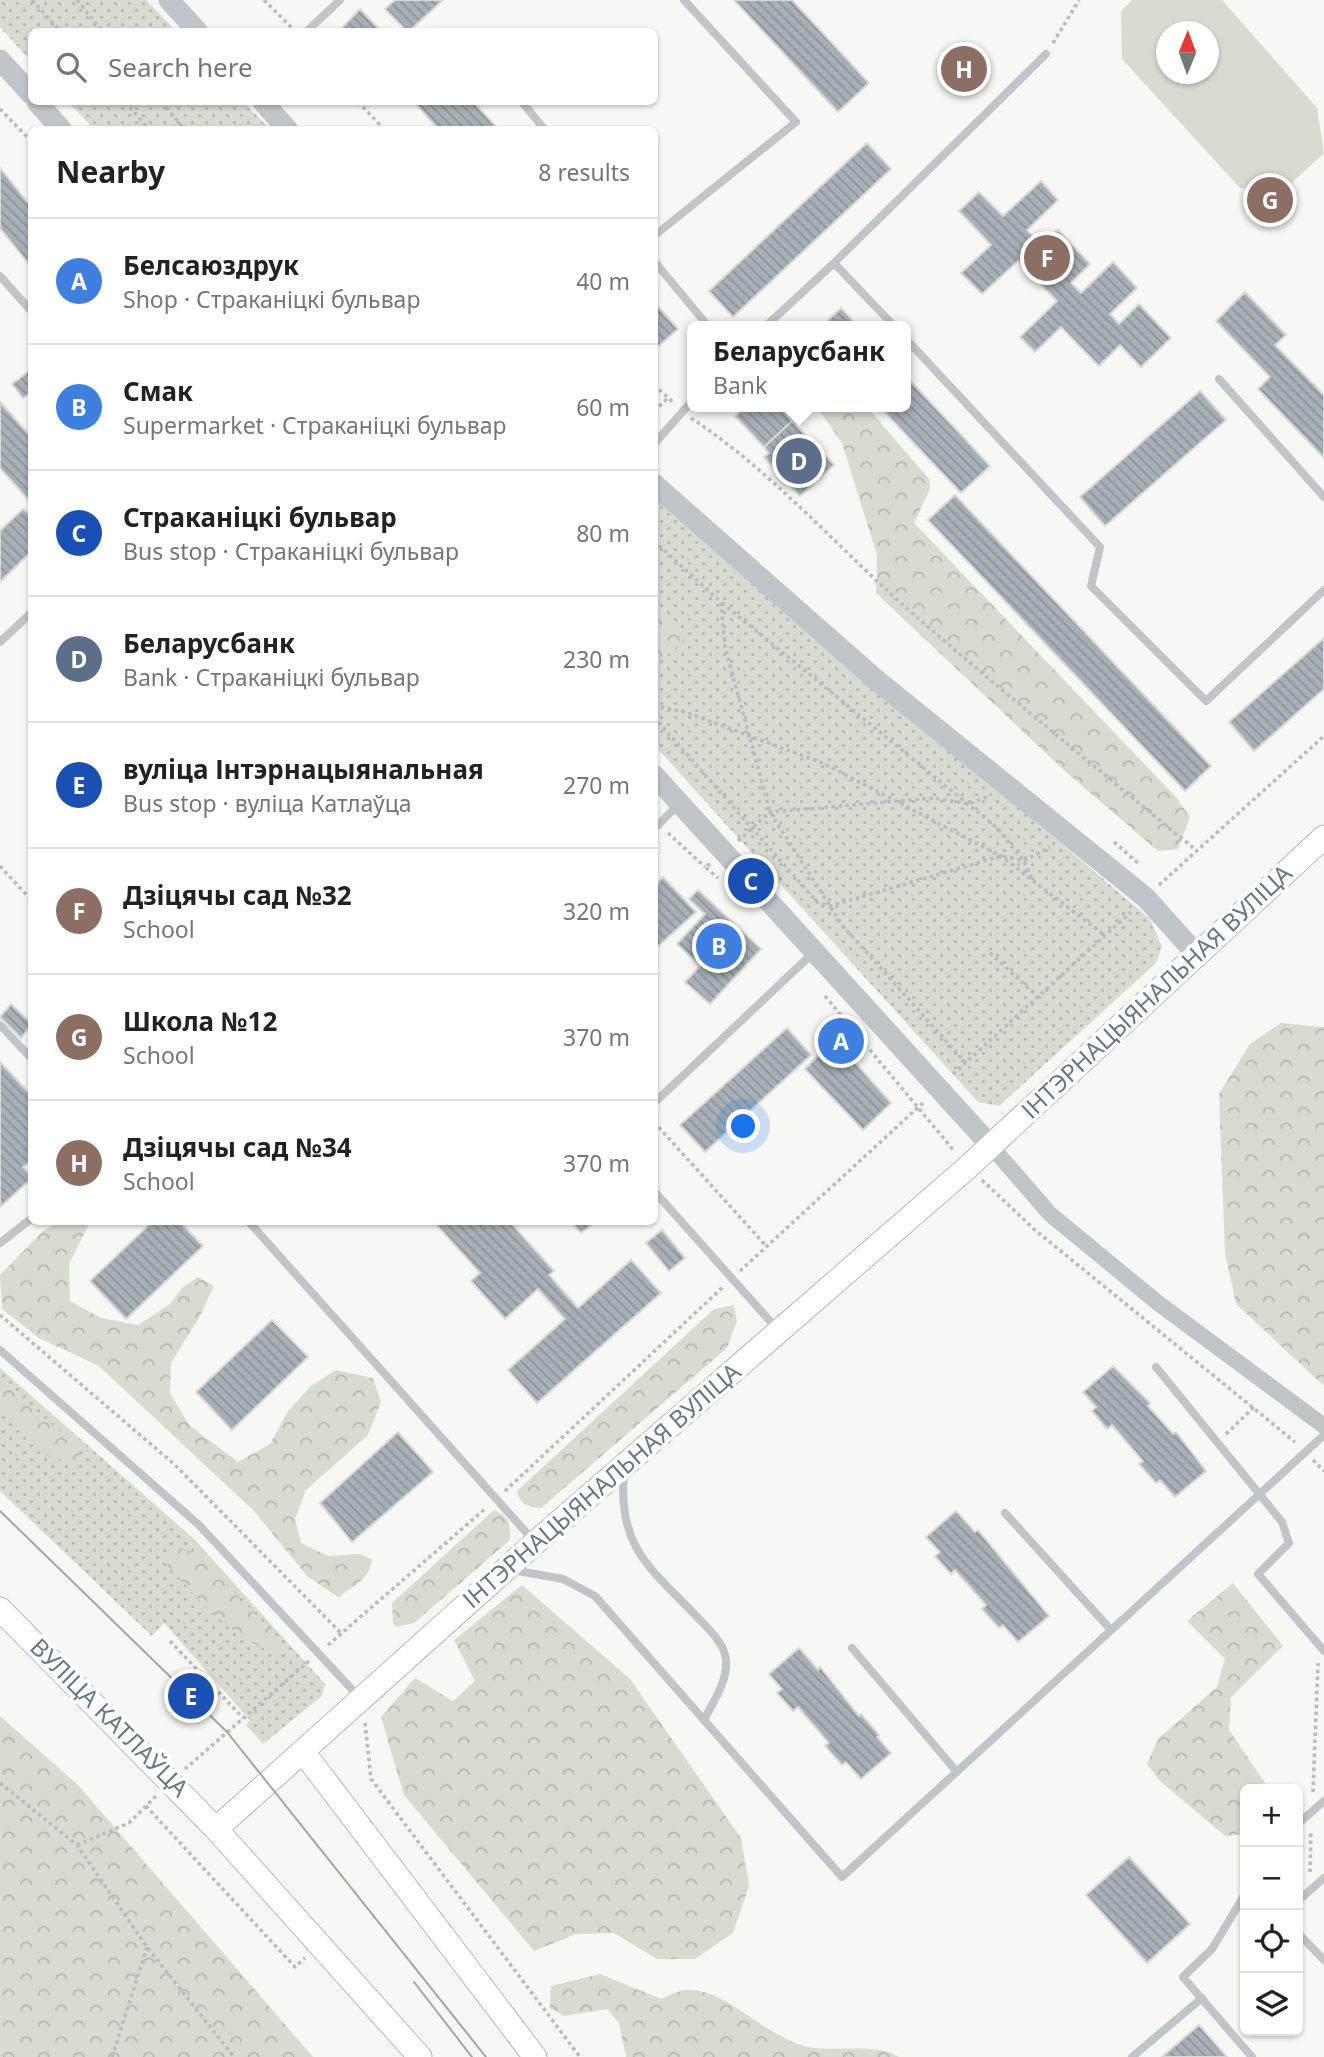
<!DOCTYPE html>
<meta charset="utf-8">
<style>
body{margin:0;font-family:"Noto Sans",sans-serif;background:#f2f2f2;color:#222}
.controls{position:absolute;right:21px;bottom:21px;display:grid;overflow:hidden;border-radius:10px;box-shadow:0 2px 5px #0004}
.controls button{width:63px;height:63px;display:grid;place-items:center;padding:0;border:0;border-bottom:2px solid #e0e0e0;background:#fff;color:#222;font:35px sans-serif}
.compass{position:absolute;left:1156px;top:21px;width:63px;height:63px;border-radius:50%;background:#fff;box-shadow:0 2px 5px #0004;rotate:1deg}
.you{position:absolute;left:744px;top:1127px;width:24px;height:24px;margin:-18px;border:5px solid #fff;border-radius:50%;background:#1a73e8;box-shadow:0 0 0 10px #1a73e833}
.badge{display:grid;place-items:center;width:46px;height:46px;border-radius:50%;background:#ea580c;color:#fff;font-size:23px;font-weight:700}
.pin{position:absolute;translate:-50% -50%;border:4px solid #fff;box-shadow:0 2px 7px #0006}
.popup{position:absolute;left:687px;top:321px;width:224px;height:91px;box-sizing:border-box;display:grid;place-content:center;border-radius:10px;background:#fff;filter:drop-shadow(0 2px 5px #0005);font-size:23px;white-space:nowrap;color:#767676}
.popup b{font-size:26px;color:#222}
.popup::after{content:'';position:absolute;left:50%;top:100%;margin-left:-14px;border:14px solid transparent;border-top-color:#fff}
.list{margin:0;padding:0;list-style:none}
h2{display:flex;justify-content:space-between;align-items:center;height:91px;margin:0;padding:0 28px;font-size:30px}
h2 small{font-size:23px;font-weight:400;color:#767676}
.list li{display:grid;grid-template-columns:46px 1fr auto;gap:21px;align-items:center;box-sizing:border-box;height:126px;padding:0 28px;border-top:2px solid #e0e0e0}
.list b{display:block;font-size:26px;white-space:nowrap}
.list p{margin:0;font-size:23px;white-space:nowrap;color:#767676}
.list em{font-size:23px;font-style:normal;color:#767676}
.icon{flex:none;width:38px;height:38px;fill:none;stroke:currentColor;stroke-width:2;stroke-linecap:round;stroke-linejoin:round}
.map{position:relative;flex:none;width:1324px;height:2057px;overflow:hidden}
.search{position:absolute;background:#fff;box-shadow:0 2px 5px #0004;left:28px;top:28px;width:630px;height:77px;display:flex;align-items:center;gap:18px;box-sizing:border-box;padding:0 24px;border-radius:10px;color:#767676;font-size:26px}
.panel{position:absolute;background:#fff;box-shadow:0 2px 5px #0004;left:28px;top:126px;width:630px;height:1099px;border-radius:10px}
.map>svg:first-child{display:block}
</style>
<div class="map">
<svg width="1324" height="2057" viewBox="0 0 1324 2057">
<defs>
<pattern id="grass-dots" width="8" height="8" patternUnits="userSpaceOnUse" patternTransform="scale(1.75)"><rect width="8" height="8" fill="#d7dcd3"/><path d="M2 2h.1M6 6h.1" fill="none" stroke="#b2b7b1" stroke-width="1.8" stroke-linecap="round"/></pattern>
<pattern id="forest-crowns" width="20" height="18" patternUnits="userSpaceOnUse" patternTransform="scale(1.75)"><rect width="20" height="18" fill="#d7dcd3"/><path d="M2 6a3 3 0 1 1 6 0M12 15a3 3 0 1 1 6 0" fill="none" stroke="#b2b7b1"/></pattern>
<pattern id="building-back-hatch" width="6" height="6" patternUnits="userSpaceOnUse" patternTransform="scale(1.75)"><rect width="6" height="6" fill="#a7b0b6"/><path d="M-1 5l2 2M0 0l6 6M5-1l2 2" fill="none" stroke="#8c949a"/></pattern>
</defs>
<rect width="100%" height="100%" fill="#f7f7f4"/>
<path fill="url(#grass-dots)" d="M 0,0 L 146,0 L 176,31 L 32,32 L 31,61 L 0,27 Z
M 68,102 L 243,102 L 270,129 L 94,129 Z
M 655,497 L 1150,919 L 1162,947 L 1156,963 L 999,1106 L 978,1102 L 655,746 Z
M 0,1368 L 195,1540 L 325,1684 L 322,1696 L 263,1744 L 246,1725 L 250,1720 L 164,1623 L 152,1636 L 0,1491 Z"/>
<path fill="url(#forest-crowns)" d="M 817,407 L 867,407 L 929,479 L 930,489 L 914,523 L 1176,797 L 1190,817 L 1178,849 L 1158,851 L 1066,772 L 876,593 L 877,555 L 842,443 Z
M 654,609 L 684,640 L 655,666 L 654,666 Z
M 1281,1023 L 1324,1027 L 1324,1386 L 1236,1304 L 1225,1253 L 1219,1094 L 1250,1044 Z
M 59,1222 L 90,1222 L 69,1264 L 70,1301 L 101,1318 L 138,1325 L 170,1304 L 182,1288 L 198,1277 L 214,1286 L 200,1316 L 171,1363 L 170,1393 L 189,1425 L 238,1462 L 270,1444 L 288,1411 L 311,1386 L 336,1370 L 373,1378 L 381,1402 L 368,1435 L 306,1490 L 295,1519 L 301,1543 L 328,1556 L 359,1554 L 372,1559 C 370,1579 354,1586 338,1597 L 307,1576 L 254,1511 L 99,1366 L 39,1338 L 2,1309 L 0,1275 L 44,1230 Z
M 734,1305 L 737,1321 L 727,1348 L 541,1508 C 527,1507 521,1505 517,1491 L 714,1309 Z
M 0,1380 L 75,1444 L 81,1457 L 76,1464 L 49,1457 L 0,1405 Z
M 494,1510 C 510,1517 510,1523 510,1540 L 414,1623 L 396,1627 L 393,1623 L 392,1603 Z
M 181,1548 L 202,1557 L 275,1635 L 281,1647 L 279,1654 C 231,1640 195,1596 163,1560 L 167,1552 Z
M 1233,1583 L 1283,1646 L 1231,1697 L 1229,1730 L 1269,1789 L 1245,1789 L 1245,1834 L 1225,1836 L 1159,1780 L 1147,1764 L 1158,1739 L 1217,1687 L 1225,1659 L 1187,1621 Z
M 522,1585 L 630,1679 L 741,1838 L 749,1886 L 733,1933 L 695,1959 L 657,1959 L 614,1933 L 576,1934 L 534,1951 L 404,1795 L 381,1717 L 415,1678 L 453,1701 L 475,1681 L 454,1640 Z
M 0,1716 L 78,1785 L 313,2057 L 0,2057 Z
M 600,1974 L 661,1999 C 669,1996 679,1990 687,1990 C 727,1988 764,2037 808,2047 C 833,2052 878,2043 899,2057 L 626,2057 L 619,2023 L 607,2009 L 564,2016 L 550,2008 L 551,1986 Z"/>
<path fill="#d7dcd3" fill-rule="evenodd" d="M 1132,0 L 1222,0 L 1317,108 L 1324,153 L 1282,192 L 1240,188 L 1122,59 L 1121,11 ZM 1166,32 L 1208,32 L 1208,74 L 1166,74 Z"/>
<path fill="url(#building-back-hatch)" stroke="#d9d9d7" stroke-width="2" d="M 395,0 L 443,0 L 408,32 L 385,9 Z
M 734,0 L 792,0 L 869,83 L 838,112 Z
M 360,9 L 382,32 L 338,32 Z
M 414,102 L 474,102 L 499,130 L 439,130 Z
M 867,143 L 891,169 L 733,317 L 709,291 Z
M 0,168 L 32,208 L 32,268 L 0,228 Z
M 1041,181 L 1058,200 L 1027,230 L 1041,245 L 1058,230 L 1090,264 L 1071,283 L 1081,293 L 1113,262 L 1137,288 L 1110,314 L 1119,324 L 1139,304 L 1171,338 L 1141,367 L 1120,345 L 1099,366 L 1061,327 L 1035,352 L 1020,337 L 1057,301 L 1018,261 L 982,294 L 961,273 L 991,245 L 959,211 L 979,192 L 1003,216 Z
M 1245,292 L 1286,335 L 1275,345 L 1324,395 L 1324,458 L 1258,389 L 1270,377 L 1216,321 Z
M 654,302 L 678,329 L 654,350 Z
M 841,308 L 858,326 L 822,326 Z
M 29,371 L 32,392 L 23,398 L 12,384 Z
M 906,376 L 990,466 L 961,493 L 880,407 L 906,407 Z
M 1200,391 L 1226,420 L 1105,526 L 1080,497 Z
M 0,402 L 32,438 L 32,504 L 0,468 Z
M 745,407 L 780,407 L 792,421 L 764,447 L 735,416 Z
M 792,421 L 834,465 L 800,496 L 764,457 L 769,453 L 764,447 Z
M 955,495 L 1211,766 L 1185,791 L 928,520 Z
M 23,509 L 32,517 L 32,551 L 0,582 L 0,531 Z
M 1324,638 L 1324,689 L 1254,751 L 1229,722 Z
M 663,877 L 696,912 L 654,950 L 654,886 Z
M 698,890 L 761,949 L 710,1004 L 685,982 L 700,966 L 677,944 L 705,914 L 689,899 Z
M 11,1004 L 32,1024 L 21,1038 L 0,1017 Z
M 787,1028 L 811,1055 L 705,1152 L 680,1125 Z
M 834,1039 L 891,1103 L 863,1130 L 805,1069 Z
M 0,1062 L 32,1096 L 32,1160 L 23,1167 L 32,1178 L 0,1207 Z
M 152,1222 L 180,1222 L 203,1246 L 126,1319 L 90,1281 Z
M 434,1222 L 510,1222 L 554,1271 L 549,1275 L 578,1308 L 631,1260 L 661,1293 L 537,1403 L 508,1370 L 565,1319 L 538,1289 L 505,1319 L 471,1281 L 480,1273 Z
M 571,1222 L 595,1222 L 581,1233 Z
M 662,1230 L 685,1258 L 669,1271 L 646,1243 Z
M 272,1320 L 308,1357 L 232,1430 L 196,1392 Z
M 1113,1366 L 1150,1403 L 1148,1406 L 1173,1434 L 1176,1432 L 1206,1471 L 1175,1497 L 1160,1480 L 1156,1483 L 1139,1464 L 1143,1461 L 1112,1425 L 1107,1429 L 1092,1411 L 1096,1407 L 1083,1392 Z
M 398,1432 L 433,1472 L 352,1542 L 320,1503 Z
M 956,1511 L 975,1532 L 978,1530 L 1049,1616 L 1018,1642 L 1003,1625 L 999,1628 L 982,1609 L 986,1605 L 955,1570 L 951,1574 L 935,1556 L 940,1552 L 926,1537 Z
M 799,1648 L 818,1670 L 820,1667 L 859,1716 L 861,1714 L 879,1735 L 877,1737 L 891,1753 L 861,1779 L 846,1762 L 842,1765 L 825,1746 L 829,1743 L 798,1707 L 793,1711 L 777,1693 L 782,1689 L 769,1674 Z
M 1129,1857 L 1190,1924 L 1147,1963 L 1086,1895 Z
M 1199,2025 L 1227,2057 L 1162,2057 Z"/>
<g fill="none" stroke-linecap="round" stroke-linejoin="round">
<g stroke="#b3b9bd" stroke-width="25">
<path id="secondary" d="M 0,1609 L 216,1829 L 420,2057
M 304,1753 L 535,2057
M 216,1829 L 535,1543 L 968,1167 L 1324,837"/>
</g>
<path stroke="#b8bcbf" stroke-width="3.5" stroke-dasharray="3.5 3.5" stroke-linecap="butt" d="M 32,0 L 61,32
M 77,0 L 103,32
M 264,0 L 295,31
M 1053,43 L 1079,0
M 125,102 L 150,130
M 162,102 L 185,130
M 358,102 L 385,130
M 0,109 L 32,142
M 654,385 L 675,404
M 654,411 L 668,398
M 691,418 C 776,474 842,553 919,619 C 1010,698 1104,774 1197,851
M 654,541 L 721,602 L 725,647 L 770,812 L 842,925 L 966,1063
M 722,603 L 996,827 L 1024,861 L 1031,877
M 654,706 L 685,712 L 825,764 L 1001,856 L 1104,935
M 654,717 L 817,902 L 830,906 L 1001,856 L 1024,861 L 1050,847
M 668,833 L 705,867
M 738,841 L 770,812 L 933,798 L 969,804 L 989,796
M 1114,842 L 1138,863
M 710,864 L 705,867 L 718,878
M 0,866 L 32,901
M 1159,885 L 1324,736
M 990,953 L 1038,997
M 825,996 L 955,1152
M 953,1074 L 1131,912
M 654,1122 L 767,1247
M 982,1180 L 1035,1230 L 1295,1442
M 740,1271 L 925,1101
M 0,1315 L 174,1464 L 341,1633
M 1226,1434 L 1255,1406
M 1313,1460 L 1324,1471
M 505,1491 L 724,1286
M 170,1641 L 243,1718
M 328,1645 L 486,1508
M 365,1723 L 371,1779 L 580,2057
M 185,1769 L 309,1661
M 0,1783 L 77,1845 L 147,1947 L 234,2057
M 1313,1792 L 1318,1663
M 156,1796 L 146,1806 L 295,1967 L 305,1958
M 77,1845 L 129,1823 L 146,1806
M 1310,1872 L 1311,1831
M 112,2057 L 147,1947"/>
<path stroke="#c0c5c9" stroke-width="8" d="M 306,32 L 340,0
M 522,102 L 545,130
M 654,236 L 796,122 L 684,0
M 654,261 L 708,326
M 834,263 L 1046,54
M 0,276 L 32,312
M 766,326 L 834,263 L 894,326
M 906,339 L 1100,547 L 1091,586 L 1206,701 L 1324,590
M 1219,379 L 1324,497
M 654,444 L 692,401
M 0,642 L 32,612
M 654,829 L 678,805
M 0,1025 L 32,1059
M 654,1103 L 813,953
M 654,1191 L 778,1330
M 249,1222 L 533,1540
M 0,1243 L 32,1218
M 0,1350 L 199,1525 L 360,1698
M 1156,1367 L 1282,1522 L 1289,1543 L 1258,1574 L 1324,1651
M 624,1474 C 617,1549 653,1570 700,1620 C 710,1630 725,1645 726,1660 C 728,1681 713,1702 704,1720
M 1005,1513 L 1111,1630
M 512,1570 L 563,1579 L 595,1596 L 842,1877 L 1324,1435
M 852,1648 L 957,1772
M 1298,1824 L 1324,1801
M 1245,1894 L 1212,1949 L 1183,1977 L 1252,2057
M 1298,1901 L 1324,1878
M 1298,1933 L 1324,1960
M 1132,2057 L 1202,1998"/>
<path stroke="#c0c5c9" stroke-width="16" d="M 991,1146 L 1050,1214 L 1158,1303 L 1324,1426"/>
<path stroke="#c0c5c9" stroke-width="21" d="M 169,0 L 198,32
M 0,60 L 32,95
M 37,102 L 62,130
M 263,102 L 288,130
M 654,484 L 874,678 L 1146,898 L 1197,955
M 654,775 L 991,1146"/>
<use href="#secondary" stroke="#fff" stroke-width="23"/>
<path stroke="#9fa7ad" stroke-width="2" d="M 0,1511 L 227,1732 L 486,2057
M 414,1982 L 472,2057"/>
</g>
<g text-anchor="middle" stroke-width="7" stroke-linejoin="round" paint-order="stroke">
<g font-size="24" fill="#667986" stroke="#fff">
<text transform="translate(1157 992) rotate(-43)" y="8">ІНТЭРНАЦЫЯНАЛЬНАЯ ВУЛІЦА</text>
<text transform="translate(602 1486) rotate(-41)" y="8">ІНТЭРНАЦЫЯНАЛЬНАЯ ВУЛІЦА</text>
<text transform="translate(109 1718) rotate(45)" y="8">ВУЛІЦА КАТЛАЎЦА</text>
</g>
</g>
</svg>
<div class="controls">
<button>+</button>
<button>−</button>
<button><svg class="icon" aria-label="locate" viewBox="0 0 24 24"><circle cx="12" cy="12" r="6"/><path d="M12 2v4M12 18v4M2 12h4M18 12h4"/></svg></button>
<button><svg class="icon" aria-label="layers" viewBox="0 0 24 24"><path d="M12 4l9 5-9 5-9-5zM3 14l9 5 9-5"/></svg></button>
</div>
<svg class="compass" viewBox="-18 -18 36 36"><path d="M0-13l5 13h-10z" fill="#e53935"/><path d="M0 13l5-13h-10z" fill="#767676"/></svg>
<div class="you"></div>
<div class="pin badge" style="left:841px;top:1041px;background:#3f7fe0">A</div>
<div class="pin badge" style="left:719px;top:946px;background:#3f7fe0">B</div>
<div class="pin badge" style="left:751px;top:881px;background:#1a4fb4">C</div>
<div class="pin badge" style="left:799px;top:461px;background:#5c6f8a">D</div>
<div class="popup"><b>Беларусбанк</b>Bank</div>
<div class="pin badge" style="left:191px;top:1696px;background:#1a4fb4">E</div>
<div class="pin badge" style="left:1047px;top:258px;background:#8d6e63">F</div>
<div class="pin badge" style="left:1270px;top:200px;background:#8d6e63">G</div>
<div class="pin badge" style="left:964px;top:69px;background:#8d6e63">H</div>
<div class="search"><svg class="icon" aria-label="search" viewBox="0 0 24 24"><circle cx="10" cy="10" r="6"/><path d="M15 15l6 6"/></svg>Search here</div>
<section class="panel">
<h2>Nearby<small>8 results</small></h2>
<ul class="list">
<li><span class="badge" style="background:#3f7fe0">A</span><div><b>Белсаюздрук</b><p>Shop · Страканіцкі бульвар</p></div><em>40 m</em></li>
<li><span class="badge" style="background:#3f7fe0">B</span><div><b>Смак</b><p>Supermarket · Страканіцкі бульвар</p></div><em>60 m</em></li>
<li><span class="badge" style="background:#1a4fb4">C</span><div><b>Страканіцкі бульвар</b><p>Bus stop · Страканіцкі бульвар</p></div><em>80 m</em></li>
<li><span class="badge" style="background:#5c6f8a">D</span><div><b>Беларусбанк</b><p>Bank · Страканіцкі бульвар</p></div><em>230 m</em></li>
<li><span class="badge" style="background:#1a4fb4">E</span><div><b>вуліца Інтэрнацыянальная</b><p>Bus stop · вуліца Катлаўца</p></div><em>270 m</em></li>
<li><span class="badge" style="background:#8d6e63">F</span><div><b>Дзіцячы сад №32</b><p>School</p></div><em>320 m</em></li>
<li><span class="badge" style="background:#8d6e63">G</span><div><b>Школа №12</b><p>School</p></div><em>370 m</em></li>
<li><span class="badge" style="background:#8d6e63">H</span><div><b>Дзіцячы сад №34</b><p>School</p></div><em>370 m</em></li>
</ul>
</section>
</div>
